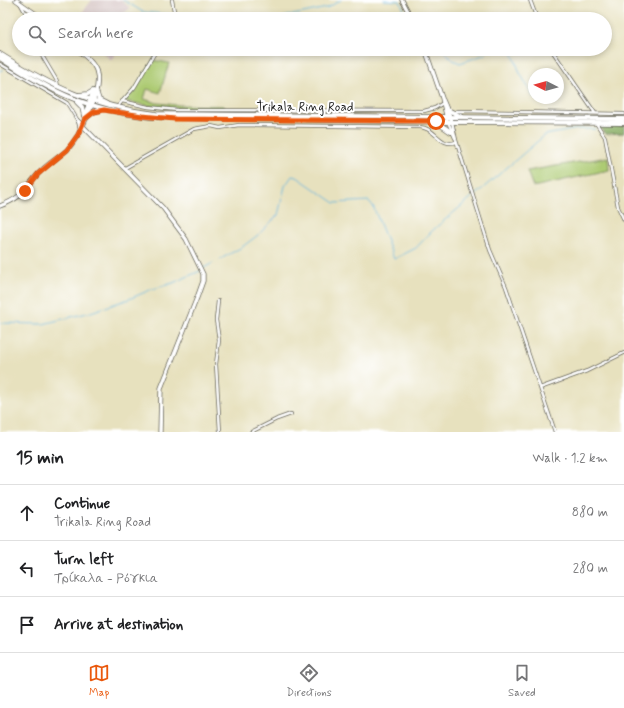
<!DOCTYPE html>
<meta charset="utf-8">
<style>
body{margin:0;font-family:Mynerve,sans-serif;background:#f2f2f2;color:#202124}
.compass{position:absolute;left:528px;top:68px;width:36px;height:36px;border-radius:50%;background:#fff;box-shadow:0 2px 6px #0003;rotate:276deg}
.stop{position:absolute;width:12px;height:12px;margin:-9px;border:3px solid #ea580c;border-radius:50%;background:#fff}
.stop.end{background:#ea580c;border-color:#fff;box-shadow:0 1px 4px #0008}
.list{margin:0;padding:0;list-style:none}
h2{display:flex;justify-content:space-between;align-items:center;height:52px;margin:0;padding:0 16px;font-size:17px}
h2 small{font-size:13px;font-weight:400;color:#757577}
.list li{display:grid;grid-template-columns:26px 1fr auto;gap:12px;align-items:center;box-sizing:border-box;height:56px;padding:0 16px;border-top:1px solid #e0e0e0}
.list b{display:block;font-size:15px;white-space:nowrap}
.list p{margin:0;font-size:13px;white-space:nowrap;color:#757577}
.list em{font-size:13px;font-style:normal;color:#757577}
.icon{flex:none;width:22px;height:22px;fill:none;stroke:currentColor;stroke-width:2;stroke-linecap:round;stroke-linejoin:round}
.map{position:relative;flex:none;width:624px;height:432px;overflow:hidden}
.search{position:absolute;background:#fff;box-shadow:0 2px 6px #0003;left:12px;right:12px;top:12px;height:44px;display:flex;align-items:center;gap:10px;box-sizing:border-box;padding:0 14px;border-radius:22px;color:#757577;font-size:15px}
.sheet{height:220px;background:#fff}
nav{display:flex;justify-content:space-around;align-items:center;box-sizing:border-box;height:56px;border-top:1px solid #e0e0e0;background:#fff;font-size:11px;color:#757577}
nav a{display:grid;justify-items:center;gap:2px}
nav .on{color:#ea580c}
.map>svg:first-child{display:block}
</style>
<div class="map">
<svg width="624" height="432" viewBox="0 0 624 432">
<rect width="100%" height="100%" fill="#fff"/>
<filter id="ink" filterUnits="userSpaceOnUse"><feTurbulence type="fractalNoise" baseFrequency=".025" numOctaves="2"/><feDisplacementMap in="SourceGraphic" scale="8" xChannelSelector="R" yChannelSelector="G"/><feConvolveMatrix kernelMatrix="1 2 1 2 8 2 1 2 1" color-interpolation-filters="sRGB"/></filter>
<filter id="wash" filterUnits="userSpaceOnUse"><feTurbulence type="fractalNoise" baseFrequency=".012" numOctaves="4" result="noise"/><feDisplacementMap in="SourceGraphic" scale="16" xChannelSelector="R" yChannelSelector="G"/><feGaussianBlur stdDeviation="0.9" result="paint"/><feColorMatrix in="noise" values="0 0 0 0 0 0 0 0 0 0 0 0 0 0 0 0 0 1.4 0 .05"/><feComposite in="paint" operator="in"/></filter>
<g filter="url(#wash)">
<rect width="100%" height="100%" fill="#e7e1be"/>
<path fill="#d1bfbe" d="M 92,0 L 121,0 L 130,8 L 117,19 L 77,19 Z
M 100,49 L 119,49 L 111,60 Z"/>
<path fill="#adcb73" stroke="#647448" d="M 153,60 L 169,63 L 160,93 L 147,89 L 144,99 L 157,103 L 177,105 L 224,106 L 225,109 L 162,108 L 124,101 L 137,87 Z
M 608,157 L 609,170 L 533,187 L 527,171 Z"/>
<path fill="#8aaf65" stroke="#536640" d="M 601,125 L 624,126 L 624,133 L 606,134 L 600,127 Z"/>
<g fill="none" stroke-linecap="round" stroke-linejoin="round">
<path stroke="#63b5de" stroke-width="1" d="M 123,0 L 143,12 L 173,15 L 181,19
M 384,0 L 400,1 L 408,19
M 274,19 L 327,8 L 341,0
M 442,49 L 453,60 L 460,63 L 486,54 L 489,49
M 511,49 L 520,73 L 534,98
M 0,71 L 3,69
M 475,195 L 545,135 L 578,129 L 595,129
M 219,260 L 242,247 L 258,235 L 278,215 L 285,186 L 292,176 L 297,177 L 335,203 L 369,201 L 373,206 L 394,259 L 416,248 L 433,230 L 472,197
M 202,269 L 213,263
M 0,323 L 43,324 L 91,312 L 129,299 L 150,290 L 173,283 L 200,271"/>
</g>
</g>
<g filter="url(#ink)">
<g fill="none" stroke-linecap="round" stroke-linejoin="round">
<g stroke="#636155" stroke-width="4">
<path id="minor" d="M 530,0 L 537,19
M 20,3 L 29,19
M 171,19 L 174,11 L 172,0
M 38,49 L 57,81 L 58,87
M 551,49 L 595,113
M 0,64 L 67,103 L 78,121 L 80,129
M 122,101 L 148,107 L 177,110 L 424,111 L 435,108 L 443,103
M 117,107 L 134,88 L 157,49
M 453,113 L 457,111 L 624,114
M 448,122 L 455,138
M 452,122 L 456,140 L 490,250 L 506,287 L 555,432
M 596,123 L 605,137 L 618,207 L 624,220
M 125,168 L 194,129 L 211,126 L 220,128 L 239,125 L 420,127 C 436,128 440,148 456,142
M 218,301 L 216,320 L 219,340 L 216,364 L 220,432
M 540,388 L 587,371 L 624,353
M 251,432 L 277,419 L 291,414"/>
</g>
<g stroke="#636155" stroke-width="5">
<path id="tertiary" d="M 16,0 L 43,19
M 402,0 L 412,19
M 425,49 L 442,98 L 447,119
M 443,100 L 451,119
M 84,116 L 93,92
M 78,121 L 163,208 L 186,239 L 203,274 L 203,281 L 198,295 L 161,388 L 160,432
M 0,206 C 25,196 22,191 39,173 C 47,164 58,158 67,150 C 80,136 101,93 97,74 C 96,64 84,55 76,49"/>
</g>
<g stroke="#636155" stroke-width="5.5">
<path id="primary" d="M 0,54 C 54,88 93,106 156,114 L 624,119
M 0,58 C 53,93 86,109 150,117 L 452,122 L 624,123
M 96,91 L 99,100 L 107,104
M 79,95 L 88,94 L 93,91
M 77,102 L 82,107 L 84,116
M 448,110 L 462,117
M 85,119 L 93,112 L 100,110
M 438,123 L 451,132"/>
</g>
<use href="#minor" stroke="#fff" stroke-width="2.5"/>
<use href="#tertiary" stroke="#fff" stroke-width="3.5"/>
<use href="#primary" stroke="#fff" stroke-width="4"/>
</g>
</g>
<g fill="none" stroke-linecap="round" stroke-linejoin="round" filter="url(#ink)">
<path stroke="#ea580c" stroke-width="5" d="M 25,191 L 38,174 L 67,150 L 78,135 L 85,119 L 94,112 L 104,110 L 142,116 L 175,119 L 436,121"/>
</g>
<g text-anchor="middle" stroke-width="4" stroke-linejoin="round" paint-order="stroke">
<g font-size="13" fill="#1c1c1c" stroke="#fff">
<text x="305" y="111">Trikala Ring Road</text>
</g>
</g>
</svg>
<svg class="compass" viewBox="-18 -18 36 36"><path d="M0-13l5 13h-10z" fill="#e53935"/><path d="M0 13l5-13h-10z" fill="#757577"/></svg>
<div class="stop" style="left:436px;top:121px"></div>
<div class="stop end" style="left:25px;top:191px"></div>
<div class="search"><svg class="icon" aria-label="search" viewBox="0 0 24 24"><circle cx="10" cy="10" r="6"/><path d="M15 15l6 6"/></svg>Search here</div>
</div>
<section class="sheet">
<h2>15 min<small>Walk · 1.2 km</small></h2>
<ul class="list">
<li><svg class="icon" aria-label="ahead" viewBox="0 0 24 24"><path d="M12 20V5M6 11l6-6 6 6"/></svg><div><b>Continue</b><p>Trikala Ring Road</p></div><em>880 m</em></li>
<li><svg class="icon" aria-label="left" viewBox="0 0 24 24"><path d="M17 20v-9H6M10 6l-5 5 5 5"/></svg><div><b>Turn left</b><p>Τρίκαλα - Ρόγκια</p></div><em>280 m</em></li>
<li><svg class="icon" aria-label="arrive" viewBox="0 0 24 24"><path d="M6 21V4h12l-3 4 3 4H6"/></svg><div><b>Arrive at destination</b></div></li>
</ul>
</section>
<nav>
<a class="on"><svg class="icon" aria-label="map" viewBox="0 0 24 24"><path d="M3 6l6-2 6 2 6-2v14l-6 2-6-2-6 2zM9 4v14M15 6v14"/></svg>Map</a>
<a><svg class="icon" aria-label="directions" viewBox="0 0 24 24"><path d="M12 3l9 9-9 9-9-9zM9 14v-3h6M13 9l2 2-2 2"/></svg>Directions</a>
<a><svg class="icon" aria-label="saved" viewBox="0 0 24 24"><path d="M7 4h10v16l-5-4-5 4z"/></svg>Saved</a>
</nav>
